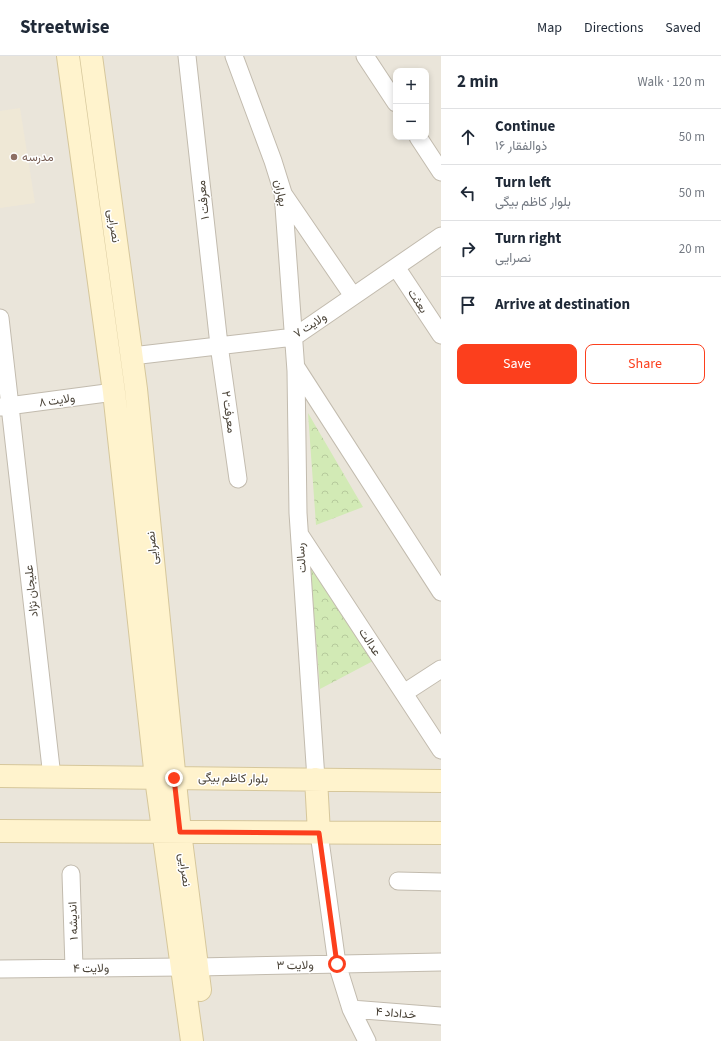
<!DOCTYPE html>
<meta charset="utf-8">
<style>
body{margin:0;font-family:"Source Sans 3",Vazirmatn,sans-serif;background:#f6f6f7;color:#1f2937}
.controls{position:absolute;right:12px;top:12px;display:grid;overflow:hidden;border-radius:8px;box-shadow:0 2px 6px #0003}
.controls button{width:36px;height:36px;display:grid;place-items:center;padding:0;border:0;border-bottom:1px solid #e0e1e3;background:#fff;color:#1f2937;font:20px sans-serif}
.stop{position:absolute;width:12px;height:12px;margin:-9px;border:3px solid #fc3f1d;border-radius:50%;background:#fff}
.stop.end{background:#fc3f1d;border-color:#fff;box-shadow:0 1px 4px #0008}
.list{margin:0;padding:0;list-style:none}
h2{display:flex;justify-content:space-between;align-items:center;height:52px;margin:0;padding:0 16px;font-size:17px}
h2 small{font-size:13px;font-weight:400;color:#747a83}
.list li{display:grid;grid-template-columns:26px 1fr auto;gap:12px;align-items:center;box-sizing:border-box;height:56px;padding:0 16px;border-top:1px solid #e0e1e3}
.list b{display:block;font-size:15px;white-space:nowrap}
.list p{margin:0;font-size:13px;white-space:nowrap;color:#747a83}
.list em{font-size:13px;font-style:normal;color:#747a83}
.actions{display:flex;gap:8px;padding:12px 16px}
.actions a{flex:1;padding:9px 0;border:1px solid #fc3f1d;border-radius:8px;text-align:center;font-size:14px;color:#fc3f1d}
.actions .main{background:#fc3f1d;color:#fff}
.icon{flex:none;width:22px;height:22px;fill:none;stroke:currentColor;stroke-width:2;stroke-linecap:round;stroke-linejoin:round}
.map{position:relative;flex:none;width:441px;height:985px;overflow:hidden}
header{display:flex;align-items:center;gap:24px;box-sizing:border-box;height:56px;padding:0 20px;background:#fff;border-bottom:1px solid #e0e1e3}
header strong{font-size:19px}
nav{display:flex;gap:22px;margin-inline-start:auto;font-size:14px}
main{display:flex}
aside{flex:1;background:#fff}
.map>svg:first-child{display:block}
</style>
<header>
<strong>Streetwise</strong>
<nav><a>Map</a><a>Directions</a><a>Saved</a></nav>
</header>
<main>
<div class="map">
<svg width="441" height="985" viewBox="0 0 441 985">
<defs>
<pattern id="forest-crowns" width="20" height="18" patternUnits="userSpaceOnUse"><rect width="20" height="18" fill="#d2eab5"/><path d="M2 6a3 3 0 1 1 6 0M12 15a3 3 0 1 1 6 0" fill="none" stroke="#b6ca9c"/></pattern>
</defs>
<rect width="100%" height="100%" fill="#f6f3ec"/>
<path fill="#eae5da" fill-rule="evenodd" d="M 0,0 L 441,0 L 441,985 L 0,985 ZM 396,15 L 426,15 L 426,81 L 396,81 Z"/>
<path fill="#efe8d6" d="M 20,52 L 35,147 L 0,152 L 0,55 Z"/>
<path fill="url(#forest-crowns)" d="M 308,357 L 363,451 L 316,469 Z
M 309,496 L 373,605 L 320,633 Z"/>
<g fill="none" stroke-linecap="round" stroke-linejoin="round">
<g stroke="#c2bbae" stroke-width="19">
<path id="street" d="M 187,0 L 219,289 L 238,423
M 234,0 L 273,105 L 283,137 L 296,315 L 298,457 L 316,723
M 365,0 L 396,47
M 418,81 L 441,116
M 284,139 L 353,240
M 396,211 L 441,279
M 0,262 L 52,721
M 132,300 L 294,281 L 441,180
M 296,311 L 441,536
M 0,351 L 114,336
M 300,479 L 441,694
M 404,637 L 441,613
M 319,777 L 337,908 L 351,953 L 367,985
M 71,818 L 74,912
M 398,825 L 441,826
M 198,911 L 441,906
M 0,913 L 182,911
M 351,953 L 441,960"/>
</g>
<g stroke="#d6c79b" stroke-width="24">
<path id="secondary" d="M 68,0 L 114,336 L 156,722 L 192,985
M 91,0 L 136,333 L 180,776 L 200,934
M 0,720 L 441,725
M 316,723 L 319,777
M 0,775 L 441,777"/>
</g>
<use href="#street" stroke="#fff" stroke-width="17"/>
<use href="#secondary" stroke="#fff3cd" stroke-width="22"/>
</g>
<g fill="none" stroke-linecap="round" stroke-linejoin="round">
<path stroke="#fc3f1d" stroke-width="5" d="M 174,722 L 180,776 L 319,777 L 337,908"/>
</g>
<circle fill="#8d6e63" stroke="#fff" stroke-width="1.5" cx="14" cy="101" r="4"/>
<g text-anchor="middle" stroke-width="3" stroke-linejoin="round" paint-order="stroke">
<g font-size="12" fill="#785e54" stroke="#fff" text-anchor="start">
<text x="22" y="105">مدرسه</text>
</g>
<g font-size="12" fill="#4b4439" stroke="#fff">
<text transform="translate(281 137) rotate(79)" y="4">بهاران</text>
<text transform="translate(203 144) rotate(-96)" y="4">معرفت ۱</text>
<text transform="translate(114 170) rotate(82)" y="4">نصرایی</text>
<text transform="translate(418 245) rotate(57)" y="4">بعثت</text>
<text transform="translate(310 269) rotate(-32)" y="4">ولایت ۷</text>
<text transform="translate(57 344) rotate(-8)" y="4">ولایت ۸</text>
<text transform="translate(229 356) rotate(82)" y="4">معرفت ۲</text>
<text transform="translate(152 492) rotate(-96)" y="4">نصرایی</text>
<text transform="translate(301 502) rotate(-94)" y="4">رسالت</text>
<text transform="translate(31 535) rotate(-96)" y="4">علیجان نژاد</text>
<text transform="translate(370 586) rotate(57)" y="4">عدالت</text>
<text transform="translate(233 722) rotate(1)" y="4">بلوار کاظم بیگی</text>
<text transform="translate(185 814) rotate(83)" y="4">نصرایی</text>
<text transform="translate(73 865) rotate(-92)" y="4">اندیشه ۱</text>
<text transform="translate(295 909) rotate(-1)" y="4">ولایت ۳</text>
<text transform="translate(91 912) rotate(-1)" y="4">ولایت ۴</text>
<text transform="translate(396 957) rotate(5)" y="4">خداداد ۴</text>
</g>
</g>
</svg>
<div class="controls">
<button>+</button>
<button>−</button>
</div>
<div class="stop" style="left:337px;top:908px"></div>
<div class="stop end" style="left:174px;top:722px"></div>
</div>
<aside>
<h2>2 min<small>Walk · 120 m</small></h2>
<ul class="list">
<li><svg class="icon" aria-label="ahead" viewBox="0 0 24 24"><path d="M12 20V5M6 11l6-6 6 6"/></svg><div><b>Continue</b><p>ذوالفقار ۱۶</p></div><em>50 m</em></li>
<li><svg class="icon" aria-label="left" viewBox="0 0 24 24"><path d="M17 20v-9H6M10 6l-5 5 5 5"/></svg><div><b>Turn left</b><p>بلوار کاظم بیگی</p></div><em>50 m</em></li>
<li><svg class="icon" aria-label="right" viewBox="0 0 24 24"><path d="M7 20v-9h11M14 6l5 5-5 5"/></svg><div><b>Turn right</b><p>نصرایی</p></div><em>20 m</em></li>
<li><svg class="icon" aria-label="arrive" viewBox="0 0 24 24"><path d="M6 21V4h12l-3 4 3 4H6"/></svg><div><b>Arrive at destination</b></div></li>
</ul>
<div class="actions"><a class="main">Save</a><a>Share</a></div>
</aside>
</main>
